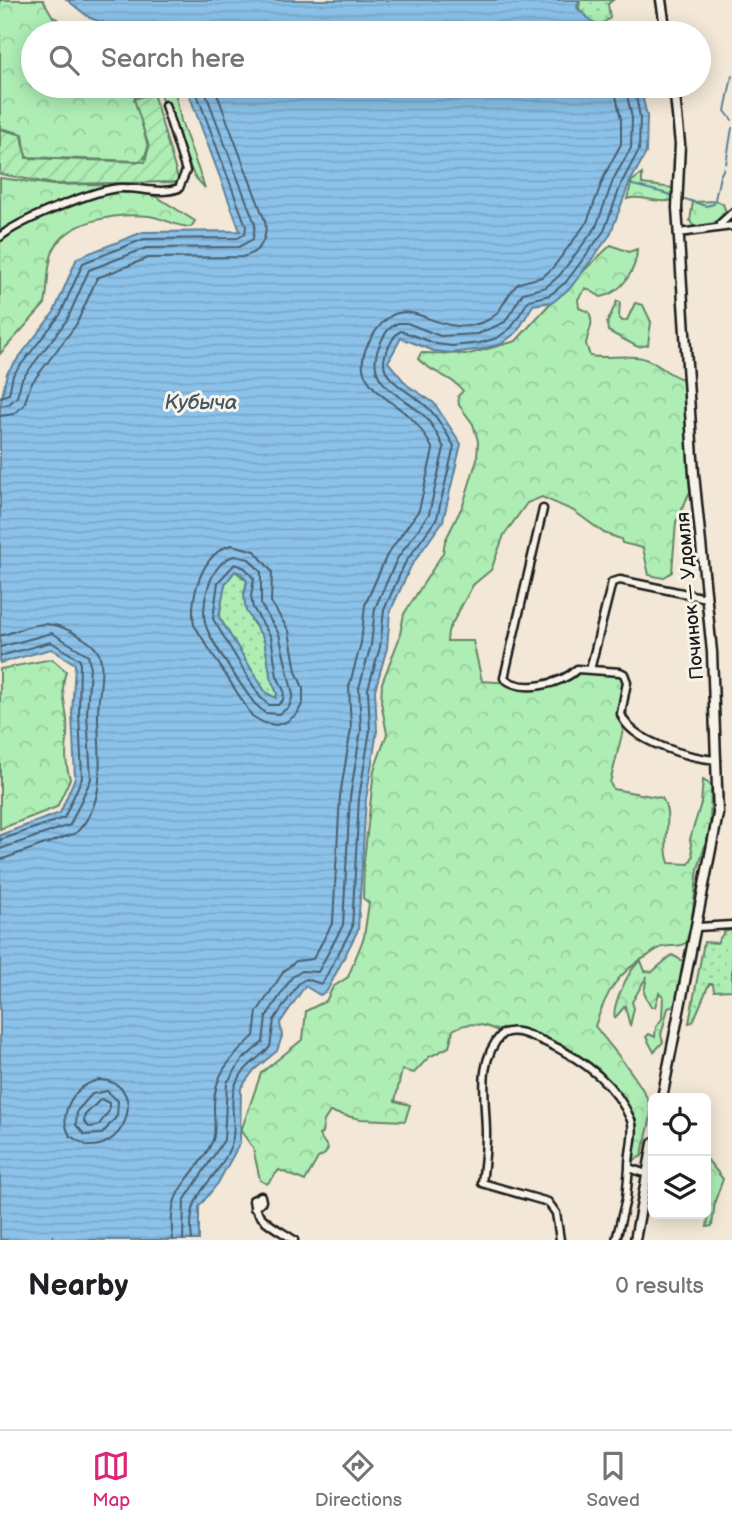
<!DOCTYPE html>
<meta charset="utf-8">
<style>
body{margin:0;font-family:"Balsamiq Sans",sans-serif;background:#f2f2f2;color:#202124}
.controls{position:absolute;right:21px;bottom:21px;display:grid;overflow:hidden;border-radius:10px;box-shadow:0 4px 18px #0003}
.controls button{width:63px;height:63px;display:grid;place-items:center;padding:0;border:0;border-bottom:2px solid #e0e0e0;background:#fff;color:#202124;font:35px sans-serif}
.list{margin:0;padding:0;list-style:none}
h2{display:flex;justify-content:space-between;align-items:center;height:91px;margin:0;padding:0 28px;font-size:30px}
h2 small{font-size:23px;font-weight:400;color:#757577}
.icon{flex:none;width:38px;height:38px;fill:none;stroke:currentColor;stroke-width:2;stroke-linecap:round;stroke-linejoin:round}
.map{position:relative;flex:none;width:732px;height:1240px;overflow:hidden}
.search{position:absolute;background:#fff;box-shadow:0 4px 18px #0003;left:21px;right:21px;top:21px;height:77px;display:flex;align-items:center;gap:18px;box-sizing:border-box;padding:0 24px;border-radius:38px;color:#757577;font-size:26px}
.sheet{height:189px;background:#fff}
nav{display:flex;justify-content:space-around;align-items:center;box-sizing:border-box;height:98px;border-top:2px solid #e0e0e0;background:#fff;font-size:19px;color:#757577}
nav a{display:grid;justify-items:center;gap:4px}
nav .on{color:#db2777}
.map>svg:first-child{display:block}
</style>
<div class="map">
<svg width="732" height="1240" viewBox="0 0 732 1240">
<defs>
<pattern id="grass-dots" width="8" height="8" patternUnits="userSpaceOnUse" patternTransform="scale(1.75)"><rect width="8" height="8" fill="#aeeeb5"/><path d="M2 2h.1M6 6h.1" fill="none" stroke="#95cc9b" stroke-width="1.8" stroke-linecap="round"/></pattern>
<pattern id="forest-crowns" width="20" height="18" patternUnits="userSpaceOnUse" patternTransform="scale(1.75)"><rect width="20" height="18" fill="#aeeeb5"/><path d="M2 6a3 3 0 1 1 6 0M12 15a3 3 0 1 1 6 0" fill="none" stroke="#95cc9b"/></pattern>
<pattern id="garden-furrows" width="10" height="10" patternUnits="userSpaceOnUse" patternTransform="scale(1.75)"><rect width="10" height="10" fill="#aeeeb5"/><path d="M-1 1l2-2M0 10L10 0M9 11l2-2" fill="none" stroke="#95cc9b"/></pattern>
<pattern id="water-rules" width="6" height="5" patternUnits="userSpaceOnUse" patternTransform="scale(1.75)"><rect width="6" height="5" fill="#8cc2e9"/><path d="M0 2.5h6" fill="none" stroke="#78a6c7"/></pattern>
</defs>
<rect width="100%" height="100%" fill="#f3e8d7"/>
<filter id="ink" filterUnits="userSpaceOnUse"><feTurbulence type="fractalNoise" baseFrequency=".0143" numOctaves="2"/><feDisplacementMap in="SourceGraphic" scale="14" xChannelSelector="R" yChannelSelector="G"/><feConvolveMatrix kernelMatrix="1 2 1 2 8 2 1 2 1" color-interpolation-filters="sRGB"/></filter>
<g filter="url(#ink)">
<path fill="url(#grass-dots)" stroke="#658568" stroke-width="2" d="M 580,0 L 613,0 L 608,4 L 610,18 L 601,24 L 593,23 L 579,9 Z
M 235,571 L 247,581 L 244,593 L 251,620 L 264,639 L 271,678 L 277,693 L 276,698 L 266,693 L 219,617 L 225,584 Z
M 732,930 L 732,990 L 714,991 L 713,984 L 709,984 L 693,1022 L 689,1023 L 704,942 L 717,943 L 724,932 Z"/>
<path fill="url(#forest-crowns)" stroke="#658568" stroke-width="2" d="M 0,0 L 43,0 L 53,17 L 84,33 L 33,33 L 33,86 L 132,86 L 148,147 L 144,158 L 139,161 L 26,157 L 23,134 L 0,128 Z
M 158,86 L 174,86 L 181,121 L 205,188 L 194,176 L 180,142 L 171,134 Z
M 642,174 L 642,184 L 674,188 L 673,200 C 656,205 644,194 627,199 L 632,181 Z
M 0,178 L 53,185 L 100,184 L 124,193 L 141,192 L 157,197 L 195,221 L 191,227 C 176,227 164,218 149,216 C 119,213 67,219 53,251 C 46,269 49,286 45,304 L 0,354 Z
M 717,201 L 723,204 L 726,212 L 714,223 L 694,227 L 690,221 L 693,202 Z
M 611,245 L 629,252 L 637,249 C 637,269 622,293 601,297 L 586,288 L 578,299 L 579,308 L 589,312 C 595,326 588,330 586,344 L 590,356 C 608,359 625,354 642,358 C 658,362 667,375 683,379 L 690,492 L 676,522 L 672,572 L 663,578 L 649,575 L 643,548 L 622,543 L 621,539 L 604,533 L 574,511 L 542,497 L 527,503 L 504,535 L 491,570 L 473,585 L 448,631 L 447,641 L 473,641 L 482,681 L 551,686 L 565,683 L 581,670 L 619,673 L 625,677 L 627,714 L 610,783 L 613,789 L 662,798 C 674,816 661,842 669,863 L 689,864 L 693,856 L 690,839 L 701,803 L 703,780 L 711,785 L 710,828 L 698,869 L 689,941 C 679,948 674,945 663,947 C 658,948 653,952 649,955 C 617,972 606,993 595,1026 C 608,1044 652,1092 651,1113 C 650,1127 644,1142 642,1156 L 634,1160 L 636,1119 L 599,1069 L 565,1046 L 530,1032 L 513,1028 L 500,1032 C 485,1024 468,1021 453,1030 L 449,1047 L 429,1057 L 414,1073 L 402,1070 L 395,1101 L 410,1105 L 405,1121 L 360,1119 L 330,1112 L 324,1121 L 322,1133 L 319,1135 L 328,1148 L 325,1154 L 318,1158 L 305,1181 L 279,1170 L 267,1184 L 260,1180 L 253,1148 L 241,1131 L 261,1073 L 303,1039 L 306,1011 L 326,1001 L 333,987 L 348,977 L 364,937 L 369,903 L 363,898 L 364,861 L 374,770 L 387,734 L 381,702 L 382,683 L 399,639 L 404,614 L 443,553 L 445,541 L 463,505 L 477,459 L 478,441 L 473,424 L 459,405 L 458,396 L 463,391 C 452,376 431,373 418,359 L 421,353 L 469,354 L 516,341 L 554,299 Z
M 617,301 L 620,302 L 619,317 L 622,321 L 627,320 L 635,303 L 643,305 L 651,322 L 648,345 L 638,347 L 608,331 L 607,323 Z
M 52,659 L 66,671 C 60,689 65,701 67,720 C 69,743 62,753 70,779 L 57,807 L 0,829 L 0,669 Z
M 672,955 L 683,961 C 681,975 680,989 677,1005 L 668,1008 L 661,1035 L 663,1042 L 654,1052 L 646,1037 L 649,1034 L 655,1037 L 656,1027 L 662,1019 L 663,996 L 659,993 L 655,1007 L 651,1007 L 644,993 L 647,976 L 632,1002 L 634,1008 L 630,1026 L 625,1006 L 615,1018 C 611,1007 630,966 641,961 L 645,971 L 652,972 Z
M 706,1158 L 723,1179 L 715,1201 L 712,1226 L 707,1227 C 711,1203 706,1182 706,1158 Z"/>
<path fill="url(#garden-furrows)" stroke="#658568" stroke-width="2" d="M 153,93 L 179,182 L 53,184 L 0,174 L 0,129 L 22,135 L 26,158 L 145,162 L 149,147 L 134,99 Z"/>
<path fill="url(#water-rules)" stroke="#5f8097" stroke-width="2" fill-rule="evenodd" d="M 67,0 L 579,0 L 577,8 L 597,26 L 607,24 L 614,33 L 133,33 L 90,18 Z
M 186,86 L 640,86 L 647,116 L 646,153 L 629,184 L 610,235 L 571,287 L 553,302 L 533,305 L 517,332 L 501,344 L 482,349 L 452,353 L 434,351 L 401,338 L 388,362 L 407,385 L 434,403 L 461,444 L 443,521 L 411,566 L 390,612 L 387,648 L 375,690 L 377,731 L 366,799 L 358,930 L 327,991 L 320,995 L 305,986 L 280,1023 L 282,1036 L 277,1051 L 254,1070 L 241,1088 L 240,1143 L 218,1183 L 199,1207 L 199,1240 L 56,1240 L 53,1236 L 51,1240 L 0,1240 L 0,835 L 60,813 L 75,778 L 72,714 L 75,664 L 51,649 L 0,663 L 0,406 L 7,373 L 54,312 L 77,258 L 143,232 L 240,231 ZM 235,571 L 241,573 L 247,581 L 244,597 L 246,611 L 264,639 L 271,679 L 277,693 L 276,698 L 266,693 L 219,617 L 225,584 Z"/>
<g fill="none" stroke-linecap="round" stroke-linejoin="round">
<path stroke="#495e6e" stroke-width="2" d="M 0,397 L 9,394 L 13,375 L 60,315 L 83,263 L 144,239 L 238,238 L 245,234 L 246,226 L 194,86
M 0,406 L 9,404 L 17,397 L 22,379 L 67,320 L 89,270 L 146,248 L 239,247 L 253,239 L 255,224 L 203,86
M 0,416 L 14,414 L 24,405 L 31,384 L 76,325 L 97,278 L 148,258 L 242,257 C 260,253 268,239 265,221 L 214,86
M 232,545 L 255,551 L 272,572 L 271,602 L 289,631 L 296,671 L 303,688 L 303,702 L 297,714 L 286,722 L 276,725 L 264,723 L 252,716 L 194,625 C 189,598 202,552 232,545 Z
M 235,556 L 249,559 L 261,572 L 261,605 L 279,634 L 293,695 L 289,707 L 279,714 L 265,713 L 254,703 C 238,680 219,655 207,629 C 198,609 210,560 235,556 Z
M 235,564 L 245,568 L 254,579 L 251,596 L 253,608 L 271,637 L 277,676 L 284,691 L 283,700 L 278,705 L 269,705 L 260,697 L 213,619 L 218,582 Z
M 0,636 C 36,625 47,615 81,637 C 91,643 99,649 101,661 C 103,679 98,697 98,715 C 98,756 109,800 76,833 L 0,860
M 0,647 L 52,633 L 88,655 L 90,665 L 87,714 L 91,779 L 70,825 L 0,849
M 0,656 L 51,642 L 80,660 L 79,714 L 82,778 L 64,818 L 0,840
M 99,1080 C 147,1081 129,1149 88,1146 L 70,1136 C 57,1113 74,1085 99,1080 Z
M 107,1091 L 118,1101 L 117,1116 L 102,1134 L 85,1135 L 76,1125 L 77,1111 L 92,1094 Z
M 101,1099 L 109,1103 L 109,1111 L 98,1126 L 89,1127 L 84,1122 L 85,1115 Z
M 173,1240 C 165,1183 194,1183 213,1140 C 216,1131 214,1117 214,1108 C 213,1074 231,1058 254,1036 L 257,1012 L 284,971 L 296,961 L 313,959 L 333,922 L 340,796 L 351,729 L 349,687 L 361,643 L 365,605 L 387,555 L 419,510 L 433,450 C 429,441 422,431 416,423 C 400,405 377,398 365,375 C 360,364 363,354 368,344 C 405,273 431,347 488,320 C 503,313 506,293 519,283 L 542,277 L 552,269 L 587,222 L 605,174 L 621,144 L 621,119 L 614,86
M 183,1240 L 184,1201 L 224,1140 L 227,1083 L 242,1060 L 263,1042 L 266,1017 L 292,977 L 302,971 L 318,972 L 343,925 L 350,797 L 361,730 L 359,688 L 371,645 L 375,608 L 397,559 L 429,514 L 444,448 C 439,437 430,420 420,412 C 395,392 362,380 381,342 C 385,334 388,327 398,323 L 407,323 L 440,336 L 478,334 L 505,322 L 523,293 L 546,287 L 559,276 L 596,227 L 614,178 L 631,148 L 632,118 L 625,86
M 192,1240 C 185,1188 216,1186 231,1145 C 238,1126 228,1105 235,1086 C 241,1069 258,1059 270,1047 L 274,1020 L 299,983 L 306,979 L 322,984 L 352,928 L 359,798 L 370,730 L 368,689 L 380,647 L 384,610 L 405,563 L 437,518 L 454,446 C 447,434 439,419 429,409 C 412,390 371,380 388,348 C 392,341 394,334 401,331 L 437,344 L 452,346 L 480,343 L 497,338 L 511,328 L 529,300 L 550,295 L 566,282 L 604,231 L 622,182 L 639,150 L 640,117 L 634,86"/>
<path stroke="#5f8097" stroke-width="2" d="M 732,76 L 725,111 L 732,120
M 726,164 L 732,128
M 629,184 L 672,195
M 685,199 L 706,206 L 714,204 L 720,176 L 724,168"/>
<g stroke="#1c1c1c" stroke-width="11">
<path id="minor" d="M 720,224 L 732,213
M 679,233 L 732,226
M 0,237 C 18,221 96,189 120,188 C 140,187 160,195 179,188 L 186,171 L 165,105
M 543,509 L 504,678 C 522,694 562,684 577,669 L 620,672 L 624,674 L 627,682 L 621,714 C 630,742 691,758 717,760
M 590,670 L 612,582 L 620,580 L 706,598
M 697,927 L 732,925
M 254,1208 L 262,1201 L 261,1196 L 253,1200 C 254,1219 280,1230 294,1240
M 560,1240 L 556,1213 L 548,1202 L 482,1183 C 484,1167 486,1151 486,1134 C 486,1100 476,1061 502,1034 C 516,1027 530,1036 543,1041 C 579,1057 615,1082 631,1120 C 636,1133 628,1154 629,1168
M 616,1240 L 626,1199 L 629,1168 L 647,1174"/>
</g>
<g stroke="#1c1c1c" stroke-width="13">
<path id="major" d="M 661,0 L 666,33
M 662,1098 L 718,814 L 712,652 L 694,474 L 677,208 L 680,144 L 674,86
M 635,1240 L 653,1143"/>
</g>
<use href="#minor" stroke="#f7f3e8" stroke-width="6"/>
<use href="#major" stroke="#f7f3e8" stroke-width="8"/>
</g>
</g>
<g text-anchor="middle" stroke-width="6" stroke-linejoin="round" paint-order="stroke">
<g font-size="19" fill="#1c1c1c" stroke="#f7f3e8">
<text transform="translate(689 596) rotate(-95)" y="7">Починок — Удомля</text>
</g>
<g font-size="21" font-style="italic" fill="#435664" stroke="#f7f3e8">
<text x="201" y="409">Кубыча</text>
</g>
</g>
</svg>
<div class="controls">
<button><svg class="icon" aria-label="locate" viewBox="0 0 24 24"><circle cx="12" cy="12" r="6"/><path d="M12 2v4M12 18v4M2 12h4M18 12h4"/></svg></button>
<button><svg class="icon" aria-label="layers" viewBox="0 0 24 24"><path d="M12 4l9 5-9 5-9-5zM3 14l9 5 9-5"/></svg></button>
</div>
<div class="search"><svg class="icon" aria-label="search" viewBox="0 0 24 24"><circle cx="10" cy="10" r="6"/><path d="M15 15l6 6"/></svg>Search here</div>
</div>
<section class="sheet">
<h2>Nearby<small>0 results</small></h2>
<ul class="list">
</ul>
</section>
<nav>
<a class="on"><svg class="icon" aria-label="map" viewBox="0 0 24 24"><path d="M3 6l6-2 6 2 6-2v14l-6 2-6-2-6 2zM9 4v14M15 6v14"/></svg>Map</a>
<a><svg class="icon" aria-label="directions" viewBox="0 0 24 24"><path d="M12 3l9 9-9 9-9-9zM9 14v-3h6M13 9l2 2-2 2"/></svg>Directions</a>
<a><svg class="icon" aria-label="saved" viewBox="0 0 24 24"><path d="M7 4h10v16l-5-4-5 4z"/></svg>Saved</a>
</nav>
